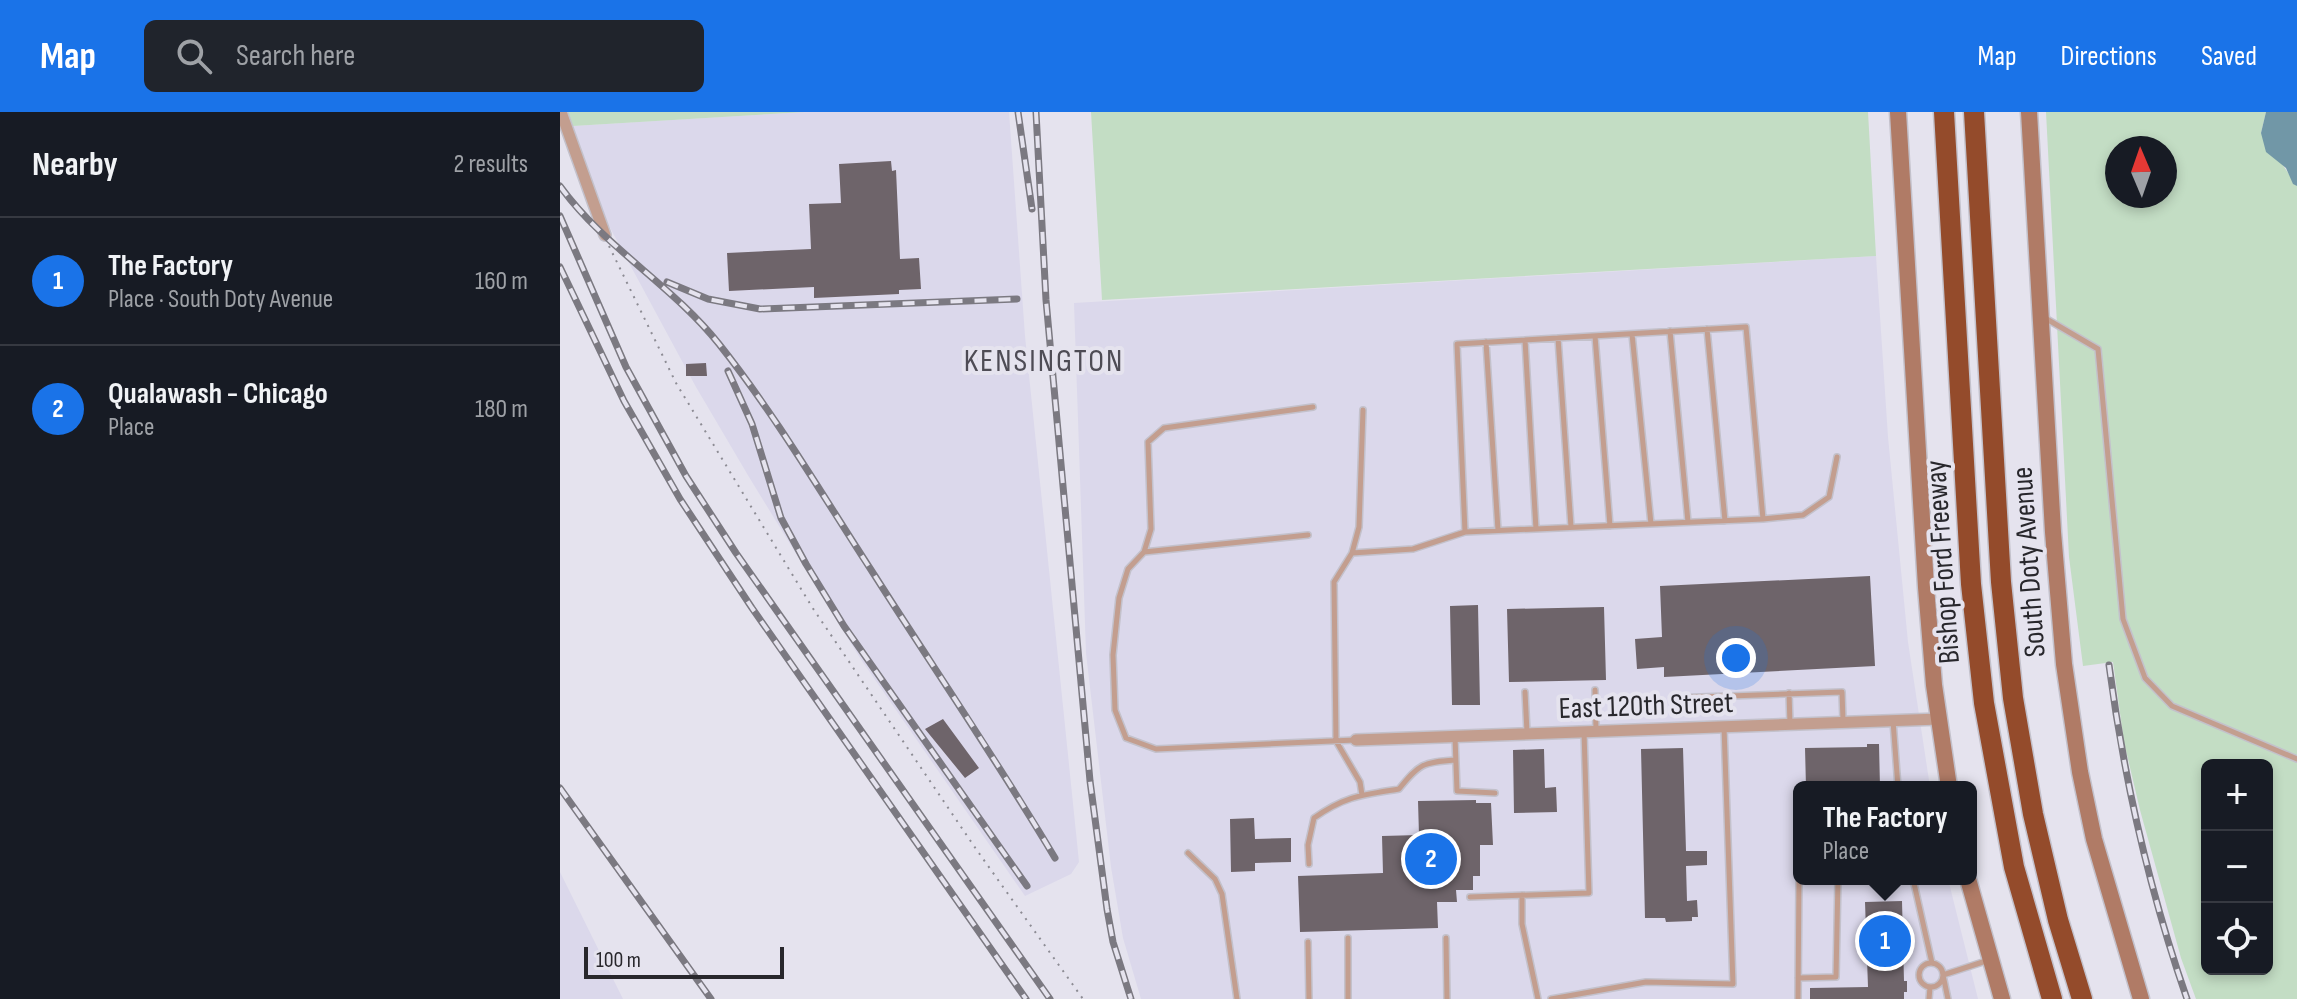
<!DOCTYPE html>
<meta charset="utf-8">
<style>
body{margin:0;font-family:"Sofia Sans Condensed",sans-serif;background:#20242c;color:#f1f3f6}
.controls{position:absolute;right:24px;bottom:24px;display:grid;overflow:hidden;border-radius:12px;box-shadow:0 4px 12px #0003}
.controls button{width:72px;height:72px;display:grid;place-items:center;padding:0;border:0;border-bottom:2px solid #363941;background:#171b24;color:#f1f3f6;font:40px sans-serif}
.compass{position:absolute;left:1545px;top:24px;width:72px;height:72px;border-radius:50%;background:#171b24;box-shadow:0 4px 12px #0003;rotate:358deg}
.scale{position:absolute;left:24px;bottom:20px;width:200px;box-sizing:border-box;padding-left:8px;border:4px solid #28272c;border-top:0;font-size:22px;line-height:28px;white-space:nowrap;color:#28272c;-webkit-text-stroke:6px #e5e3ee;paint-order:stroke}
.you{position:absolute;left:1176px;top:546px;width:28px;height:28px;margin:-20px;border:6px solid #fff;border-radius:50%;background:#1a73e8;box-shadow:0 0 0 12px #1a73e833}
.badge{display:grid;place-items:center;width:52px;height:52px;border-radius:50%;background:#1a73e8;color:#fff;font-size:26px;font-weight:700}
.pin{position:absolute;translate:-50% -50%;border:4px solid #fff;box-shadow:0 2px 8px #0006}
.popup{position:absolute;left:1233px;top:669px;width:184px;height:104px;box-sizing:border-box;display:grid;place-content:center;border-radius:12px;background:#171b24;filter:drop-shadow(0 2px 6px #0005);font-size:26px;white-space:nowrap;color:#9ea1a6}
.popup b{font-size:30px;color:#f1f3f6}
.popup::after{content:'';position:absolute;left:50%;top:100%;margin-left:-16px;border:16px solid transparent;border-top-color:#171b24}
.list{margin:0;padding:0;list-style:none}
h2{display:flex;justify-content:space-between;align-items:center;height:104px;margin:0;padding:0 32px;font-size:34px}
h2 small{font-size:26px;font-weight:400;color:#9ea1a6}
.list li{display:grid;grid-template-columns:52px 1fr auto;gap:24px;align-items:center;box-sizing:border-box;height:128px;padding:0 32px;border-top:2px solid #363941}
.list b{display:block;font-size:30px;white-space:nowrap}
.list p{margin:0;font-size:26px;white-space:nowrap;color:#9ea1a6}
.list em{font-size:26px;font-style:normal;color:#9ea1a6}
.icon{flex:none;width:44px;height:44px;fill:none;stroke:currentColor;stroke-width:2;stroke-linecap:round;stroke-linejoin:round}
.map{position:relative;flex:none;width:1737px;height:887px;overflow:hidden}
header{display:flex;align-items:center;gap:48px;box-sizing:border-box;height:112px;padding:0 40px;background:#1a73e8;color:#fff}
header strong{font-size:38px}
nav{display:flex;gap:44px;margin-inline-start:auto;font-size:28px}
.search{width:560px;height:72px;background:#20242c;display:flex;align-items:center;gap:20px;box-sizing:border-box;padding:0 28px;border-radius:12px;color:#9ea1a6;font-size:30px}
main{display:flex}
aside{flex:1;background:#171b24}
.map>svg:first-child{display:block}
</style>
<header>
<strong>Map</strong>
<div class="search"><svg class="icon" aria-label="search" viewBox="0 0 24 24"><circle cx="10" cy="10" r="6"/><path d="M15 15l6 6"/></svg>Search here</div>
<nav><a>Map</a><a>Directions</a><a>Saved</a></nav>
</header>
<main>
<aside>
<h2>Nearby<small>2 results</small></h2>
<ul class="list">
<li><span class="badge">1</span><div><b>The Factory</b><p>Place · South Doty Avenue</p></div><em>160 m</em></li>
<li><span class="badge">2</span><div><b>Qualawash - Chicago</b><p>Place</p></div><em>180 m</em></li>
</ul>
</aside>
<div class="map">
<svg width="1737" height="887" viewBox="0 0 1737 887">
<rect width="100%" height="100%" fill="#e5e3ee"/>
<path fill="#dbd8eb" d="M 245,0 L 449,0 L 465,224 L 519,750 L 511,762 L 465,784 L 300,546 L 189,365 L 136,275 L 48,112 L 13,14 Z
M 1316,144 L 1328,325 L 1348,530 L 1370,675 L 1239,675 L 1239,767 L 1388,767 L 1418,887 L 581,887 L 563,826 L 551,755 L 526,541 L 514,191 Z
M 0,760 L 63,887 L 0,887 Z"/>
<path fill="#c3ddc4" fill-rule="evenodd" d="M 8,0 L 245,0 L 13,14 Z
M 531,0 L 1308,0 L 1316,144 L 542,188 Z
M 1486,0 L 1706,0 L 1701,21 L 1737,74 L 1737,887 L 1636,887 L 1621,846 L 1580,698 L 1564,630 L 1553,550 L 1523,554 L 1509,445 ZM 1557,36 L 1605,36 L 1605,84 L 1557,84 ZM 1647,653 L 1707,653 L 1707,857 L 1647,857 Z"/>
<path fill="#7197a7" d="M 1706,0 L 1737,0 L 1737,74 L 1733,72 L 1726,56 L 1706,40 L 1701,21 Z"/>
<path fill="#6e646a" d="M 331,49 L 332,59 L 336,58 L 340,147 L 359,146 L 361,177 L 339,178 L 339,182 L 254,186 L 254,175 L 169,179 L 167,141 L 251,137 L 249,92 L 281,91 L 279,52 Z
M 146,251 L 147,264 L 126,264 L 126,252 Z
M 1310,464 L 1315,554 L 1104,565 L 1104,555 L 1077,557 L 1075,527 L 1102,525 L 1100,474 Z
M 918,493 L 920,593 L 892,593 L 890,494 Z
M 1044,495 L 1046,568 L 949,570 L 947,497 Z
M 383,607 L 419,656 L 405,666 L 365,617 Z
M 1307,632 L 1319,632 L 1320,675 L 1246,675 L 1245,636 L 1307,635 Z
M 1123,636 L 1126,739 L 1147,739 L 1147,753 L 1126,754 L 1127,789 L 1137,788 L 1138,805 L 1132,805 L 1132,809 L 1106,810 L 1105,806 L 1085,806 L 1081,637 Z
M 984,637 L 985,676 L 996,675 L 997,700 L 954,701 L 953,638 Z
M 916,688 L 916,691 L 931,691 L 933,733 L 920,733 L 920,764 L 913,764 L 913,778 L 896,778 L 897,790 L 877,790 L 878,816 L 740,820 L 738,764 L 823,761 L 822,724 L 859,723 L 858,689 Z
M 694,706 L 695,727 L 731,726 L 731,750 L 695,751 L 695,759 L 671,760 L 670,707 Z
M 1342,789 L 1344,869 L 1347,869 L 1347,880 L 1344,880 L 1344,887 L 1250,887 L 1250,876 L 1308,875 L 1305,790 Z"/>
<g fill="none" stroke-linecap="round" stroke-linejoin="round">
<g stroke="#c3c1cb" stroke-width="8">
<path id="lane" d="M 1485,206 L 1538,237 L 1563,507 L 1585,566 L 1612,594 L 1737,647
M 1147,217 L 1165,409
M 1110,219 L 1128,410
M 1072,222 L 1091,412
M 1035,224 L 1050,414
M 998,226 L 1011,415
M 965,228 L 976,417
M 926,230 L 938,418
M 753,295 L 604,316 L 588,330 L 591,417 L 584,440 L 568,457 L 559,486 L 553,543 L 555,598 L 566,626 L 596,637 L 795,628
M 905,420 L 897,232 L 1186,215 L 1203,407
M 584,440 L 748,423
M 792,441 L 853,437 L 905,420 L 1203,407 L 1243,403 L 1269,385 L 1277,345
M 1035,578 L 1036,618
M 965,580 L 967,620
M 1229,581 L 1230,612
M 1112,586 L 1282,580 L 1283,608
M 1333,609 L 1338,675
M 895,625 L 897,679 L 935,681
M 802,683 L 800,670 L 776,629 L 774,470 L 792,441 L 799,415 L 803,298
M 628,741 L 655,767 L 662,782 L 677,887
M 749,752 L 748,733 L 754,706 C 785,684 802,683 839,677 C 859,652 863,650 895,648
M 1353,767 L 1372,851
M 962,783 L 962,812 L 978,887
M 910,785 L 1029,781 L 1024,620
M 788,826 L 788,887
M 886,826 L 887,887
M 748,830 L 749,887
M1359 863a12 12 0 1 1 24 0a12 12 0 1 1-24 0Z
M 1238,866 L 1276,865 L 1278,767
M 991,887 L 1086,870 L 1173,872 L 1164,615
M 1238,887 L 1239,767
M 1369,887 L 1370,875
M 1388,887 L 1383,863 L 1429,848"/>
</g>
<g stroke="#c3c1cb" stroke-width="14">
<path id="street" d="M 1,0 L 45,123
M 796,628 L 1379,607"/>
</g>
<g stroke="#c3c1cb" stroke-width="19">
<path id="secondary" d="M 1338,0 L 1366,475 L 1374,573 L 1389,675
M 1469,0 L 1493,420 L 1504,552 L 1520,660 L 1534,727 L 1581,887
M 1408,767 L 1442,887"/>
</g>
<g stroke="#c3c1cb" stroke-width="23">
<path id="highway" d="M 1384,0 L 1411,472 L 1424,591 L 1454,755 L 1492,887
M 1414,0 L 1441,470 L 1453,586 L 1473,702 L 1498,808 L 1522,887"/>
</g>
<path stroke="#8d8c94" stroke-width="2" stroke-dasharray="2 6" stroke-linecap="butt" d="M 49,134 L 116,271 L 252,495 L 416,737 L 523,887"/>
<use href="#lane" stroke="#c39e8f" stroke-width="5"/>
<use href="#street" stroke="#c39e8f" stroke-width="11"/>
<use href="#secondary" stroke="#b07b66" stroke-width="16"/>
<use href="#highway" stroke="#944b2b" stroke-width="20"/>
<g stroke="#7b7981" stroke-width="7">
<path id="rail" d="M 458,0 L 472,97
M 476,0 L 486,188 L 530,669 L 547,797 L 553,830 L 571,887
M 0,74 C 44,135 112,173 159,232 C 217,305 264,386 315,464 C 375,558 438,650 495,746
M 0,104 L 66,255 L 126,364 L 176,441 L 490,887
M 0,155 L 64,289 L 120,387 L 192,496 L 466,887
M 107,170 L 148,187 L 200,197 L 457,187
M 168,259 L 192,312 L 221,406 L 246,452 L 284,514 L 467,774
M 1549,553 C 1564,667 1589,778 1627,887
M 0,676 L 151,887"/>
</g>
<use href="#rail" stroke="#e5e3ee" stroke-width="4" stroke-dasharray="12" stroke-linecap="butt"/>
</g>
<g text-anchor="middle" stroke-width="8" stroke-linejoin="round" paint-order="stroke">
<g font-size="30" fill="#28272c" stroke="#e5e3ee">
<text transform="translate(1382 450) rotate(-94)" y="10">Bishop Ford Freeway</text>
<text transform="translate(1468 450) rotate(-94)" y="10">South Doty Avenue</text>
<text transform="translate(1086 593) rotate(-2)" y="10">East 120th Street</text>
</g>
<g font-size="32" letter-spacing="2" fill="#4e4c55" stroke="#e5e3ee">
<text x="484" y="259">KENSINGTON</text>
</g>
</g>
</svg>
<div class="controls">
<button>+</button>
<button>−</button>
<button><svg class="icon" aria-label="locate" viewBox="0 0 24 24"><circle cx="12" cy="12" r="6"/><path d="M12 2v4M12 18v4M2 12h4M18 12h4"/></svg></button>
</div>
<svg class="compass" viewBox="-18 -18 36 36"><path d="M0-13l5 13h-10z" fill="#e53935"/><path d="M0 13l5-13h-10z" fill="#9ea1a6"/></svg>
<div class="scale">100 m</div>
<div class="you"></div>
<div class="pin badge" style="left:1325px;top:829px">1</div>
<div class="popup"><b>The Factory</b>Place</div>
<div class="pin badge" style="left:871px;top:747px">2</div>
</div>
</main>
